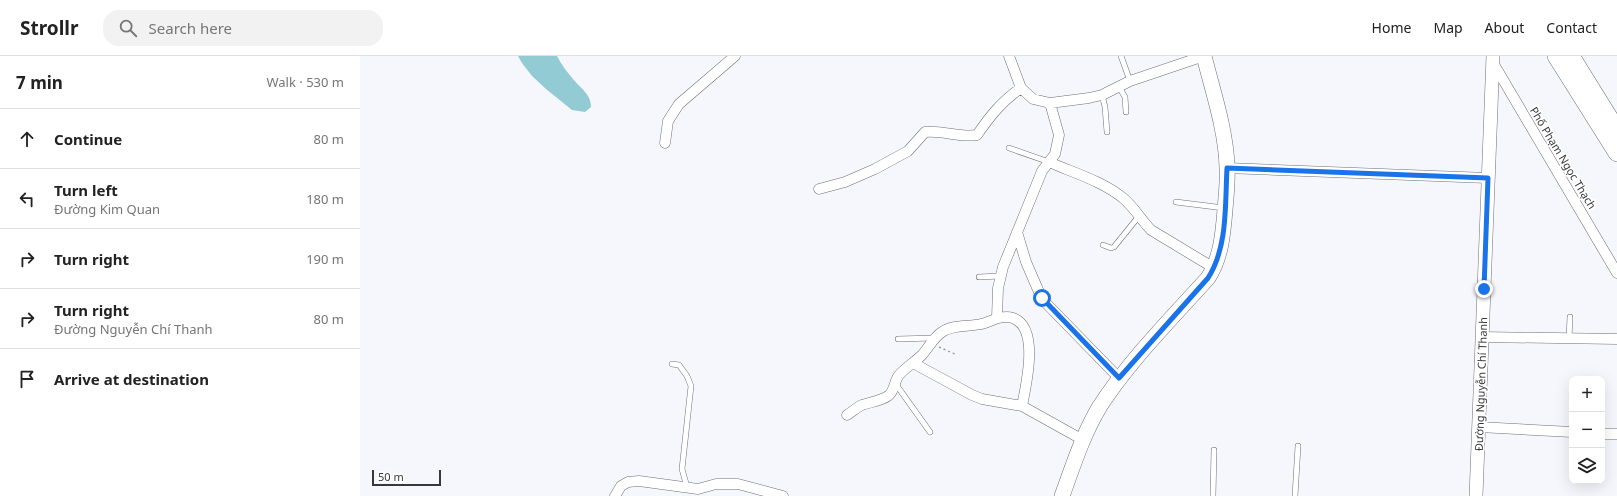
<!DOCTYPE html>
<meta charset="utf-8">
<style>
body{margin:0;font-family:"Noto Sans",sans-serif;background:#f2f2f2;color:#222}
.controls{position:absolute;right:12px;bottom:12px;display:grid;overflow:hidden;border-radius:8px;box-shadow:0 4px 16px #0002}
.controls button{width:36px;height:36px;display:grid;place-items:center;padding:0;border:0;border-bottom:1px solid #e0e0e0;background:#fff;color:#222;font:20px sans-serif}
.scale{position:absolute;left:12px;bottom:10px;width:69px;box-sizing:border-box;padding-left:4px;border:2px solid #38383c;border-top:0;font-size:11px;line-height:14px;white-space:nowrap;color:#38383c;-webkit-text-stroke:3px #fff;paint-order:stroke}
.stop{position:absolute;width:12px;height:12px;margin:-9px;border:3px solid #1a73e8;border-radius:50%;background:#fff}
.stop.end{background:#1a73e8;border-color:#fff;box-shadow:0 1px 4px #0008}
.list{margin:0;padding:0;list-style:none}
h2{display:flex;justify-content:space-between;align-items:center;height:52px;margin:0;padding:0 16px;font-size:17px}
h2 small{font-size:13px;font-weight:400;color:#767676}
.list li{display:grid;grid-template-columns:26px 1fr auto;gap:12px;align-items:center;box-sizing:border-box;height:60px;padding:0 16px;border-top:1px solid #e0e0e0}
.list b{display:block;font-size:15px;white-space:nowrap}
.list p{margin:0;font-size:13px;white-space:nowrap;color:#767676}
.list em{font-size:13px;font-style:normal;color:#767676}
.icon{flex:none;width:22px;height:22px;fill:none;stroke:currentColor;stroke-width:2;stroke-linecap:round;stroke-linejoin:round}
.map{position:relative;flex:none;width:1257px;height:440px;overflow:hidden}
header{display:flex;align-items:center;gap:24px;box-sizing:border-box;height:56px;padding:0 20px;background:#fff;border-bottom:1px solid #e0e0e0}
header strong{font-size:19px}
nav{display:flex;gap:22px;margin-inline-start:auto;font-size:14px}
.search{width:280px;height:36px;background:#f2f2f2;display:flex;align-items:center;gap:10px;box-sizing:border-box;padding:0 14px;border-radius:16px;color:#767676;font-size:15px}
main{display:flex}
aside{flex:1;background:#fff}
.map>svg:first-child{display:block}
</style>
<header>
<strong>Strollr</strong>
<div class="search"><svg class="icon" aria-label="search" viewBox="0 0 24 24"><circle cx="10" cy="10" r="6"/><path d="M15 15l6 6"/></svg>Search here</div>
<nav><a>Home</a><a>Map</a><a>About</a><a>Contact</a></nav>
</header>
<main>
<aside>
<h2>7 min<small>Walk · 530 m</small></h2>
<ul class="list">
<li><svg class="icon" aria-label="ahead" viewBox="0 0 24 24"><path d="M12 20V5M6 11l6-6 6 6"/></svg><div><b>Continue</b></div><em>80 m</em></li>
<li><svg class="icon" aria-label="left" viewBox="0 0 24 24"><path d="M17 20v-9H6M10 6l-5 5 5 5"/></svg><div><b>Turn left</b><p>Đường Kim Quan</p></div><em>180 m</em></li>
<li><svg class="icon" aria-label="right" viewBox="0 0 24 24"><path d="M7 20v-9h11M14 6l5 5-5 5"/></svg><div><b>Turn right</b></div><em>190 m</em></li>
<li><svg class="icon" aria-label="right" viewBox="0 0 24 24"><path d="M7 20v-9h11M14 6l5 5-5 5"/></svg><div><b>Turn right</b><p>Đường Nguyễn Chí Thanh</p></div><em>80 m</em></li>
<li><svg class="icon" aria-label="arrive" viewBox="0 0 24 24"><path d="M6 21V4h12l-3 4 3 4H6"/></svg><div><b>Arrive at destination</b></div></li>
</ul>
</aside>
<div class="map">
<svg width="1257" height="440" viewBox="0 0 1257 440">
<rect width="100%" height="100%" fill="#f6f7fd"/>
<path fill="#92cbd3" d="M 158,0 L 197,0 C 201,8 207,16 213,23 C 221,33 231,38 231,51 L 225,56 L 212,54 L 186,33 L 172,20 L 162,7 Z"/>
<g fill="none" stroke-linecap="round" stroke-linejoin="round">
<g stroke="#6e6e78" stroke-width="6">
<path id="service" d="M 761,0 L 770,25
M 759,31 L 765,41 L 766,56
M 742,39 L 745,51 L 747,76
M 649,92 L 689,106
M 816,146 L 864,152
M 743,189 L 751,192 L 754,191 L 779,160
M 619,221 L 640,220
M 1209,282 L 1210,261
M 538,283 L 574,282
M 312,308 L 319,309 L 327,320 L 331,330 L 322,413 L 327,431
M 535,327 L 570,376
M 853,440 L 854,394
M 935,440 L 938,390"/>
</g>
<g stroke="#6e6e78" stroke-width="11">
<path id="minor" d="M 649,0 L 661,32 L 673,43 L 690,47 L 729,42 L 742,39 L 770,25 L 844,0
M 1132,5 L 1257,217
M 305,87 L 308,65 L 319,48 L 375,0
M 689,106 C 714,117 742,125 763,142 C 775,152 781,164 791,174 L 854,212
M 867,112 L 1128,122
M 459,133 L 485,126 L 515,113 L 548,95 L 565,76 C 583,74 600,82 617,79 C 630,60 642,45 661,32
M 657,176 L 666,206 L 682,243 L 759,322
M 637,262 L 638,232 L 643,211 L 682,115 L 695,98 L 699,79 L 690,47
M 1123,281 L 1257,283
M 553,307 L 612,339 L 622,343 L 662,350 L 723,384
M 487,359 C 492,356 497,351 502,349 C 511,346 520,345 528,340 C 535,335 534,325 539,319 C 546,311 555,306 562,299 C 569,291 574,281 582,276 C 593,268 609,271 621,268 C 631,266 641,258 653,262 C 680,272 666,329 662,350
M 1119,371 L 1212,376
M 1242,378 L 1257,378
M 255,440 L 261,430 L 268,426 L 279,425 L 338,433 L 356,428 L 378,428 L 423,440"/>
</g>
<g stroke="#6e6e78" stroke-width="14">
<path id="tertiary" d="M 1116,440 L 1133,0"/>
</g>
<g stroke="#6e6e78" stroke-width="16">
<path id="secondary" d="M 702,440 C 713,410 723,378 740,350 C 770,304 811,263 848,222 C 861,202 863,178 865,154 C 866,140 868,125 867,111 C 866,74 853,36 844,0"/>
</g>
<g stroke="#6e6e78" stroke-width="18">
<path id="trunk" d="M 1196,0 L 1257,97
M 1211,0 L 1257,74"/>
</g>
<path stroke="#9a9ba0" stroke-width="1.5" stroke-dasharray="2 3" stroke-linecap="butt" d="M 579,291 L 597,299"/>
<use href="#service" stroke="#fff" stroke-width="5"/>
<use href="#minor" stroke="#fff" stroke-width="10"/>
<use href="#tertiary" stroke="#fff" stroke-width="13"/>
<use href="#secondary" stroke="#fff" stroke-width="15"/>
<use href="#trunk" stroke="#fff" stroke-width="17"/>
</g>
<g fill="none" stroke-linecap="round" stroke-linejoin="round">
<path stroke="#1a73e8" stroke-width="5" d="M 682,242 L 759,322 L 848,222 C 868,191 865,148 867,112 L 1128,122 L 1124,233"/>
</g>
<g text-anchor="middle" stroke-width="3.5" stroke-linejoin="round" paint-order="stroke">
<g font-size="11" fill="#38383c" stroke="#fff">
<text transform="translate(1203 102) rotate(59)" y="4">Phố Phạm Ngọc Thạch</text>
<text transform="translate(1121 328) rotate(-88)" y="4">Đường Nguyễn Chí Thanh</text>
</g>
</g>
</svg>
<div class="controls">
<button>+</button>
<button>−</button>
<button><svg class="icon" aria-label="layers" viewBox="0 0 24 24"><path d="M12 4l9 5-9 5-9-5zM3 14l9 5 9-5"/></svg></button>
</div>
<div class="scale">50 m</div>
<div class="stop" style="left:682px;top:242px"></div>
<div class="stop end" style="left:1124px;top:233px"></div>
</div>
</main>
